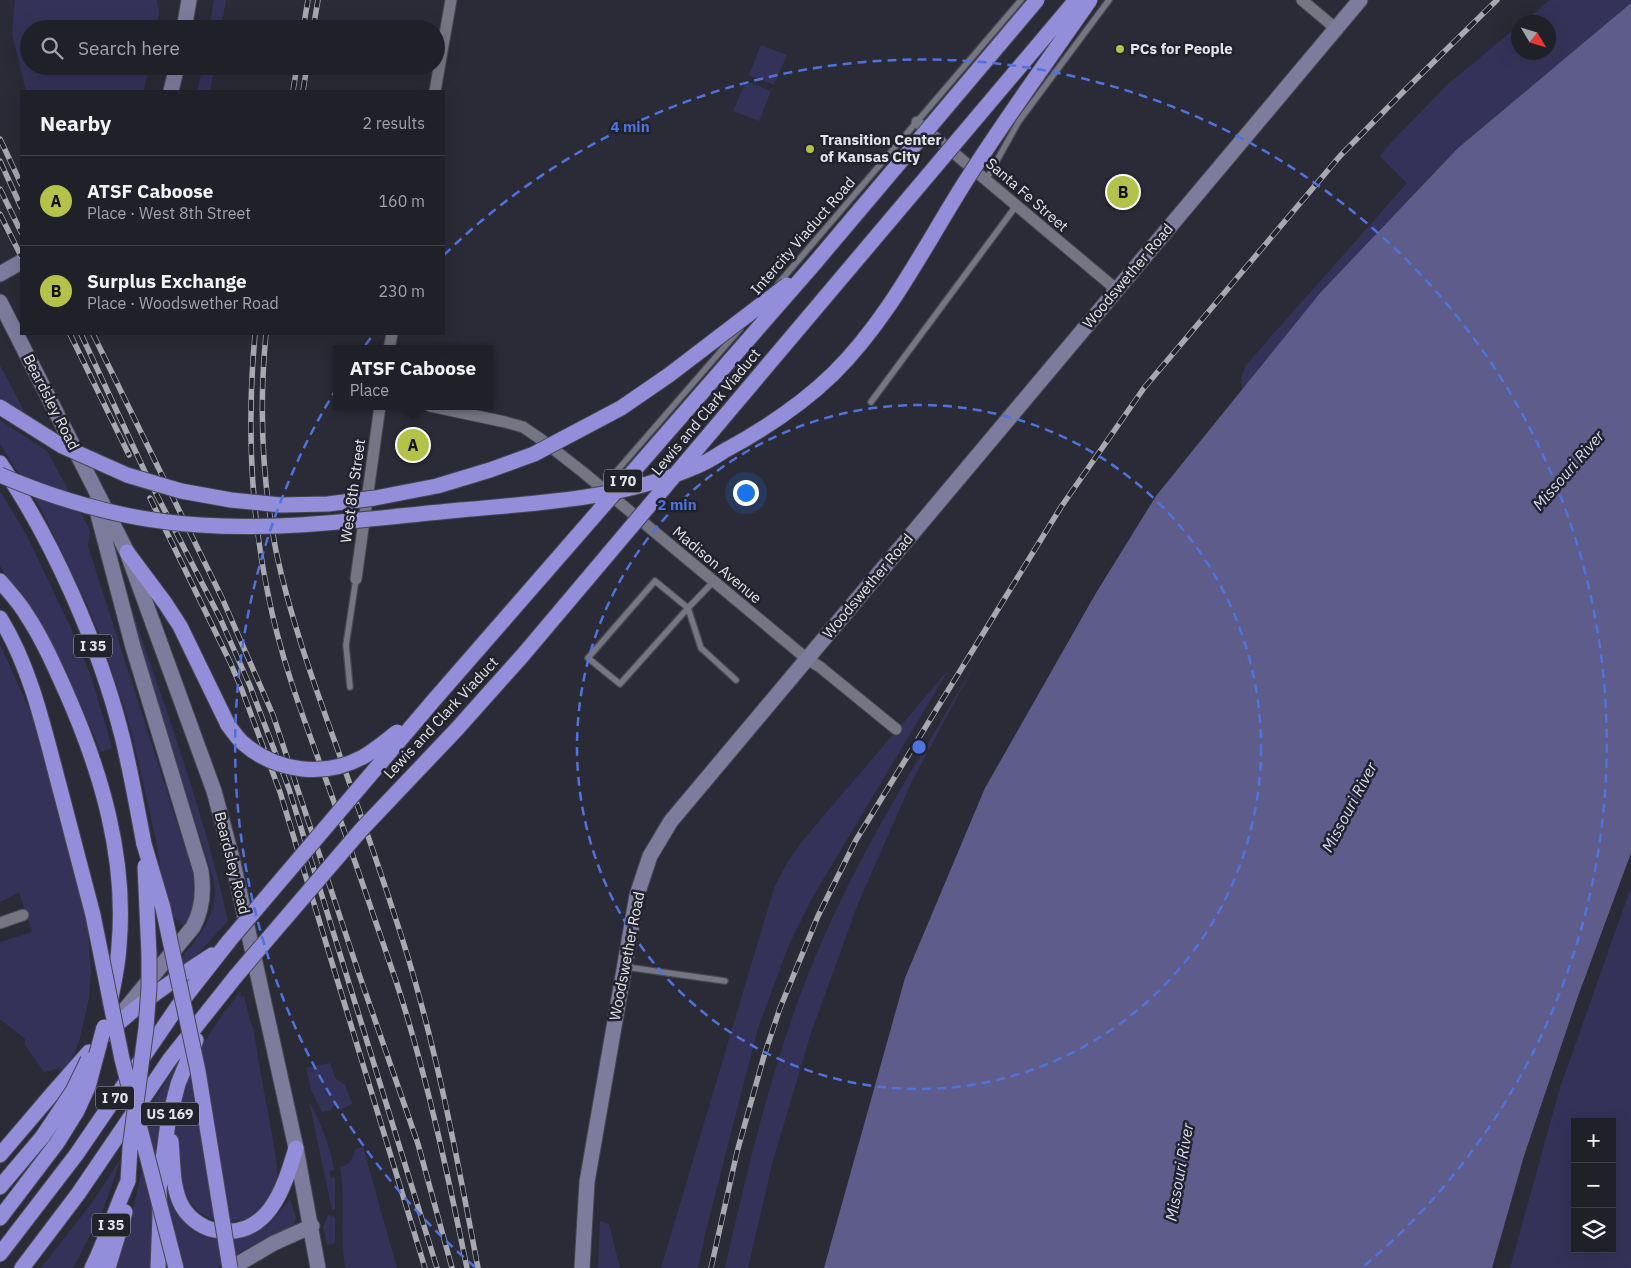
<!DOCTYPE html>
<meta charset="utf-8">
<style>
body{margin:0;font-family:"IBM Plex Sans",sans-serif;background:#282831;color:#f1f3f6}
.controls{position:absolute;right:15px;bottom:15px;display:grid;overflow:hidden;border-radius:0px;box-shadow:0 5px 20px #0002}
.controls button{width:45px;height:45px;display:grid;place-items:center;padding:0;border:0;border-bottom:1px solid #3d3e46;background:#202029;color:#f1f3f6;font:25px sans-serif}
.compass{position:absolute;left:1511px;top:15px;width:45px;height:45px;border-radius:50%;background:#202029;box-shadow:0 5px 20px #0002;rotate:128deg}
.you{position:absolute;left:745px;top:492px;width:18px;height:18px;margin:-12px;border:4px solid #fff;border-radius:50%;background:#1a73e8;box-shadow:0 0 0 8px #1a73e833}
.badge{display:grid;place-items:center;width:32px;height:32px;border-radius:50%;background:#b4c24a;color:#111;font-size:16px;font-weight:700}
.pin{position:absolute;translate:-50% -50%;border:2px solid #fff;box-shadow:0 1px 5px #0006}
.popup{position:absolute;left:333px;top:345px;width:160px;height:65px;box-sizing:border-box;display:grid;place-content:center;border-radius:0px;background:#202029;filter:drop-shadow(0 1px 4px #0005);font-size:16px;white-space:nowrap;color:#a2a3a8}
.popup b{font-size:19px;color:#f1f3f6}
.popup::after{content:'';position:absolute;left:50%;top:100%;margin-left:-10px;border:10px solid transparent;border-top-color:#202029}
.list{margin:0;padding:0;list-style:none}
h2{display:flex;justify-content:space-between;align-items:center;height:65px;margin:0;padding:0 20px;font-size:21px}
h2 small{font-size:16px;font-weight:400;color:#a2a3a8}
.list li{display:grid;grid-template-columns:32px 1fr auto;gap:15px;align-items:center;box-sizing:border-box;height:90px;padding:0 20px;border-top:1px solid #3d3e46}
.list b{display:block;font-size:19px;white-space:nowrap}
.list p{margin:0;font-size:16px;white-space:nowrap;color:#a2a3a8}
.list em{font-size:16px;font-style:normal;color:#a2a3a8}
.icon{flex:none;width:28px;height:28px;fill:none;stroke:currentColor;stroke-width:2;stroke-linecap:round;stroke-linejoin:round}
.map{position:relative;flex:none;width:1631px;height:1268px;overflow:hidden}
.search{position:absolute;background:#202029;box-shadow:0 5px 20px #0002;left:20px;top:20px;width:425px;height:55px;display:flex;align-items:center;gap:12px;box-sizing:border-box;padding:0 18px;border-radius:28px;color:#a2a3a8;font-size:19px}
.panel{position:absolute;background:#202029;box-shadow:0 5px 20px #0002;left:20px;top:90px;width:425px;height:245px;border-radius:0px}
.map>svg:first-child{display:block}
</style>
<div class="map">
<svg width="1631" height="1268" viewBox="0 0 1631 1268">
<rect width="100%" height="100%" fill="#2b2b37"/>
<path fill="#353259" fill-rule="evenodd" d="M 15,0 L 157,0 L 159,13 L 156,29 L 29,29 L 29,66 L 149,66 L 144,91 L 26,91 L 12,34 Z
M 214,0 L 226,0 L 221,29 L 209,29 Z
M 1550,0 L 1631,0 L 1631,3 L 1458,148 L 1320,293 L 1242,390 L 1241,378 L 1246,365 L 1407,183 L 1380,157 L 1384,150 L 1448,84 L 1518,26 L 1518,52 L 1548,52 L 1548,22 L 1523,22 Z
M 761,45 L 787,55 L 774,85 L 749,75 Z
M 203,66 L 215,66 L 210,91 L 197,91 Z
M 746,81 L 771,91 L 759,121 L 733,111 Z
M 0,365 L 24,411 L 27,417 L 0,398 Z
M 0,420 L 47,451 L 90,530 L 88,546 L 195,879 C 196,895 196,913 183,925 L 172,916 L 164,891 L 157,845 L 138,760 L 127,716 L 102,641 L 87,604 L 40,507 L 0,444 Z
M 0,491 L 26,534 L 70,626 L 92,679 L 112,748 L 101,752 L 64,666 L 0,566 Z
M 125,589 C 162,699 203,808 228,921 L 195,957 L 152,989 C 174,965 215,928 215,893 C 215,888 214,883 213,878 L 153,689 L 132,620 Z
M 0,645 L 69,796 L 86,907 L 91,972 L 89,998 L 80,1038 L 74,1054 L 64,1072 L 58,1067 L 57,1069 L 44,1072 L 25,1045 L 25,1039 L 0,1019 L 0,942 L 32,932 L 19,892 L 0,902 Z
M 976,662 L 912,781 L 857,906 L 811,1033 L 772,1164 L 748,1268 L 725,1268 C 750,1158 777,1043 823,939 C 865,842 923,753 976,662 Z
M 949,669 L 812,898 L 788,947 L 758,1028 L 705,1234 L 698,1268 L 661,1268 L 774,888 L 788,861 L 804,839 Z
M 1631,887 L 1631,1268 L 1510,1268 L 1559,1091 ZM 1575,1122 L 1612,1122 L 1612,1249 L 1575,1249 Z
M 240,992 L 241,997 L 244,996 L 251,1024 L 253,1027 C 258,1059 264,1092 270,1124 C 273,1142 280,1170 276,1188 C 267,1221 220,1233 196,1209 C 177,1188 171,1134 178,1107 C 189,1061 211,1029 240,992 Z
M 180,1058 L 184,1058 L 166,1098 L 156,1144 L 152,1268 L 116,1268 L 131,1219 L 140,1179 L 154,1101 Z
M 330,1063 L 335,1078 L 345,1085 L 352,1104 L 341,1110 L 334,1105 L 331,1110 L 322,1112 L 311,1090 L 306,1068 Z
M 309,1101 C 321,1123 330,1145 334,1170 L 330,1171 L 331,1178 L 335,1177 L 335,1209 L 332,1210 Z
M 363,1147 L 397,1268 L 346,1268 L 345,1266 C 339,1233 346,1200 340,1167 C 350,1165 354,1159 355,1149 Z
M 121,1158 L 102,1213 L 73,1268 L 41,1268 L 94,1200 Z
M 165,1167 L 179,1211 L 239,1237 L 251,1234 L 269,1225 L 290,1199 L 296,1217 L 294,1225 L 265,1238 L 234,1256 L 217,1268 L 163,1268 Z
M 328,1215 L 335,1217 L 335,1243 L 327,1245 L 323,1227 Z
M 600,1221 L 609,1224 L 620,1268 L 598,1268 Z"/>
<path fill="#5e5c8a" d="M 1631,3 L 1631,853 L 1577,999 L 1524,1156 L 1492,1268 L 824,1268 L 905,978 L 985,788 L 1096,593 L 1156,496 L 1320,293 L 1458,148 Z"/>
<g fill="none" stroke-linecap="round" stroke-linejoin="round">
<g stroke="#46464f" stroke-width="8">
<path id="lane" d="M 986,180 L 1019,121 L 1109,0
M 778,284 L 1021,0
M 871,402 L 1016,206
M 602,488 L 740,329
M 714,581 L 688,608 L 655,581 L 588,658 L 620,684 L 688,608 L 701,648 L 736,680
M 350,687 L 346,645 L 356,579
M 626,967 L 725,981"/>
</g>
<g stroke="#46464f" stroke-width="13">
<path id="street" d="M 1302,0 L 1335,28
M 435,91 L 451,0
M 917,122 L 1117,290
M 389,349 L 392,334
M 430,406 L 505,422 L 523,427 L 542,440 L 584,473 L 807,659 L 820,667 L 896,729
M 356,579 L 380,406
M 0,923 L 23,915"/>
</g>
<g stroke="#46464f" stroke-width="17">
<path id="secondary" d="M 184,29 L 189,0
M 171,91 L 177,66
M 0,274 L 21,262
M 0,302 L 127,552 L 214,791 L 232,858 L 296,1148 L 318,1268
M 95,503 L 133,647 L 201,871 C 204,891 203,909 193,927 L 118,1018
M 231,1268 L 274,1243 L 312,1226
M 582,1268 L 587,1182 L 637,895 L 650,856 L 671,821 L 1360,0"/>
</g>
<g stroke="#46464f" stroke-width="17">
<path id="highway" d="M 0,463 C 53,540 99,645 122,736 C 131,772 137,808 144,844
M 127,552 L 165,603 L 180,626 L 228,725
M 0,581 C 9,592 19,602 26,614 C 42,638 54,665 66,692 C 101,771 127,858 119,946 C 118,965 114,983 110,1002
M 0,618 C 31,668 44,729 59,785
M 107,1034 C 138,1003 176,979 212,955
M 171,1141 C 173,1161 172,1184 180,1202 C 186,1216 200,1227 214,1230 C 268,1241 284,1188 296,1148
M 0,1155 L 52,1094 L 89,1052
M 0,1187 L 43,1136
M 0,1218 L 57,1143
M 0,1254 L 76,1155 L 178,1006 L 229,941
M 22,1268 L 78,1194 L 170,1059 L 236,976
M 92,1268 C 106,1240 115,1210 128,1181
M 108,1268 L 125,1212
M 158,1268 L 160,1217 L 159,1189 L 168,1123 L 178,1084 L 196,1040"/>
</g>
<use href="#lane" stroke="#757583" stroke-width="5.5"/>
<use href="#street" stroke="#757583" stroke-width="11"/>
<use href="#secondary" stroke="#7e7c9d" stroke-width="15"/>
<use href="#highway" stroke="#928ed9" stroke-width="15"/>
<g stroke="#a8a8b1" stroke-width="5.5">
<path id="rail" d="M 303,29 L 308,0
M 313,29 L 318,0
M 293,91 L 297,66
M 303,91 L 307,66
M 0,139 L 21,184
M 0,161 L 21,207
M 0,189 L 21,232
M 0,214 L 21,256
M 70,334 L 129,455
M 81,334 L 146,474 L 220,618 L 250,686 L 289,789 L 437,1268
M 93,334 L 222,598 L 273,715 L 359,974 L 418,1144 L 452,1268
M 255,334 C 247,422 250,508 268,594 C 281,661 306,725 329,788 C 352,852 374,917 396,981 C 427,1076 447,1171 467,1268
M 266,334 C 259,406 262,480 276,551 C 290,617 313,681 336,745 C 359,809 381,873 402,938 C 436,1045 457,1157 478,1268
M 150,498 L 230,662 L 242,690 L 280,792 L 425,1268
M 711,1268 L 737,1152 L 764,1056 L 780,1008 L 818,916 L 856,840 L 1061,507 L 1144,388 L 1340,156 L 1406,89 L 1497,0"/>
</g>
<use href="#rail" stroke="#22222d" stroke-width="4" stroke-dasharray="11" stroke-linecap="butt"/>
<g stroke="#46464f" stroke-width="17" stroke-linecap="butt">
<path id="highway-bridge" d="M 0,407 L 62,446 L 127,475 L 181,491 L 231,500 L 281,505 L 328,504 L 375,498 L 437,486 L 490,470 L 534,454 L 621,408 L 669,375 L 787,285
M 0,475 C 63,502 131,521 200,525 C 286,531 374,518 460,510 C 539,503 622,499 695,467 C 705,463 715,457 724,451 C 763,430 801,405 833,374 C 887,321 922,251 962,187 C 1002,123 1047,62 1090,0
M 228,725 C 233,731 237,738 243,743 C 276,772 324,778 363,757 C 375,750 386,741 397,732
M 59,785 L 93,915 L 122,1059 L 176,1268
M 144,844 L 163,908 L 198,1071 L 230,1268
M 229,941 L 434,700 L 814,264 L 1037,0
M 236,976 L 361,830 L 456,730 L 523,655 L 1076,0
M 43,1136 L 73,1091 L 88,1060
M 57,1143 L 77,1111 L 88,1087 L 104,1027
M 128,1181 L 130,1148 L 146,1028 L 149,988 L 149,955 L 145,866"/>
</g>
<use href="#highway-bridge" stroke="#928ed9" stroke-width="15"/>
</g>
<g fill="none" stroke="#4e73dd" stroke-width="2.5" stroke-dasharray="9 6">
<circle cx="919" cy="747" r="342"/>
<path d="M475 1267A684 684 0 0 1 373 335M444 255A684 684 0 1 1 1363 1267"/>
</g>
<g fill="#b4c24a" stroke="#22222d" stroke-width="2">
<circle cx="1120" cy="49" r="5"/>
<circle cx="810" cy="149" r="5"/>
</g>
<g text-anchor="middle" stroke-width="5" stroke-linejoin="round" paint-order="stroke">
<g fill="#22222d" stroke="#a9a9b2" stroke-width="1">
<rect x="604" y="469.5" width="38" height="23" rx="4"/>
<rect x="74" y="634.5" width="38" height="23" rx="4"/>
<rect x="96" y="1086.5" width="38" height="23" rx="4"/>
<rect x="141" y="1102.5" width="58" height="23" rx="4"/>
<rect x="92" y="1213.5" width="38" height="23" rx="4"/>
</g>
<g font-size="14" font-weight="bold" fill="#e3e3eb">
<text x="623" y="486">I 70</text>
<text x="93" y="651">I 35</text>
<text x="115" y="1103">I 70</text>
<text x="170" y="1119">US 169</text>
<text x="111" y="1230">I 35</text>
</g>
<g font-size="15" font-weight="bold" fill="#e3e3eb" stroke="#22222d" text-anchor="start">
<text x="1130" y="54">PCs for People</text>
<text x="820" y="145">Transition Center<tspan x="820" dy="17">of Kansas City</tspan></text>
</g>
<g font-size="15" fill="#e3e3eb" stroke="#22222d">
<text transform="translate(1027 195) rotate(41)" y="5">Santa Fe Street</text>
<text transform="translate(803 236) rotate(-49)" y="5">Intercity Viaduct Road</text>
<text transform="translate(1128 276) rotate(-50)" y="5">Woodswether Road</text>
<text transform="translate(51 402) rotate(63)" y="5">Beardsley Road</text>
<text transform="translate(706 412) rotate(-50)" y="5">Lewis and Clark Viaduct</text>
<text transform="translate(353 491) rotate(-82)" y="5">West 8th Street</text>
<text transform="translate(717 565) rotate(40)" y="5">Madison Avenue</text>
<text transform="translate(868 586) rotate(-50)" y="5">Woodswether Road</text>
<text transform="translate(441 718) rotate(-47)" y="5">Lewis and Clark Viaduct</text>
<text transform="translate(232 863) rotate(76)" y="5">Beardsley Road</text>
<text transform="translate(627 956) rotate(-79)" y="5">Woodswether Road</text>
</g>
<g font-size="16" font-style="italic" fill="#d9d9f8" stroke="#22222d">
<text transform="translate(1568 470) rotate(-49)" y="6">Missouri River</text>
<text transform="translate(1349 807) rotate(-62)" y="6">Missouri River</text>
<text transform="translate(1179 1172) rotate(-80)" y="6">Missouri River</text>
</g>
</g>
<circle cx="919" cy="747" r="8" fill="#4e73dd" stroke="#22222d" stroke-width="2.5"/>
<g font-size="15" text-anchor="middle" font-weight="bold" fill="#4e73dd" stroke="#22222d" stroke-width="5" stroke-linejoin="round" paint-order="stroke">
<text x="630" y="132">4 min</text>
<text x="677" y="510">2 min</text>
</g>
</svg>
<div class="controls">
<button>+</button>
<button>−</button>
<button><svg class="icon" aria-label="layers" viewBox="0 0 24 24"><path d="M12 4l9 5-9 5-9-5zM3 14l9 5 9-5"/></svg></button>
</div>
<svg class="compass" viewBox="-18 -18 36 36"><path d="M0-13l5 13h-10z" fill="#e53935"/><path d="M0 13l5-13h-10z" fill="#a2a3a8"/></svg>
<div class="you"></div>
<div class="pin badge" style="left:413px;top:445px">A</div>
<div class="popup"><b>ATSF Caboose</b>Place</div>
<div class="pin badge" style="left:1123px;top:192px">B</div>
<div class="search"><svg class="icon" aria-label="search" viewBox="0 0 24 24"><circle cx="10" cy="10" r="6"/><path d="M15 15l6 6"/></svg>Search here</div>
<section class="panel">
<h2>Nearby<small>2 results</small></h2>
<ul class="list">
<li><span class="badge">A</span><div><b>ATSF Caboose</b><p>Place · West 8th Street</p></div><em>160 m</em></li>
<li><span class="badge">B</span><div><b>Surplus Exchange</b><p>Place · Woodswether Road</p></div><em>230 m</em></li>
</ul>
</section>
</div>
